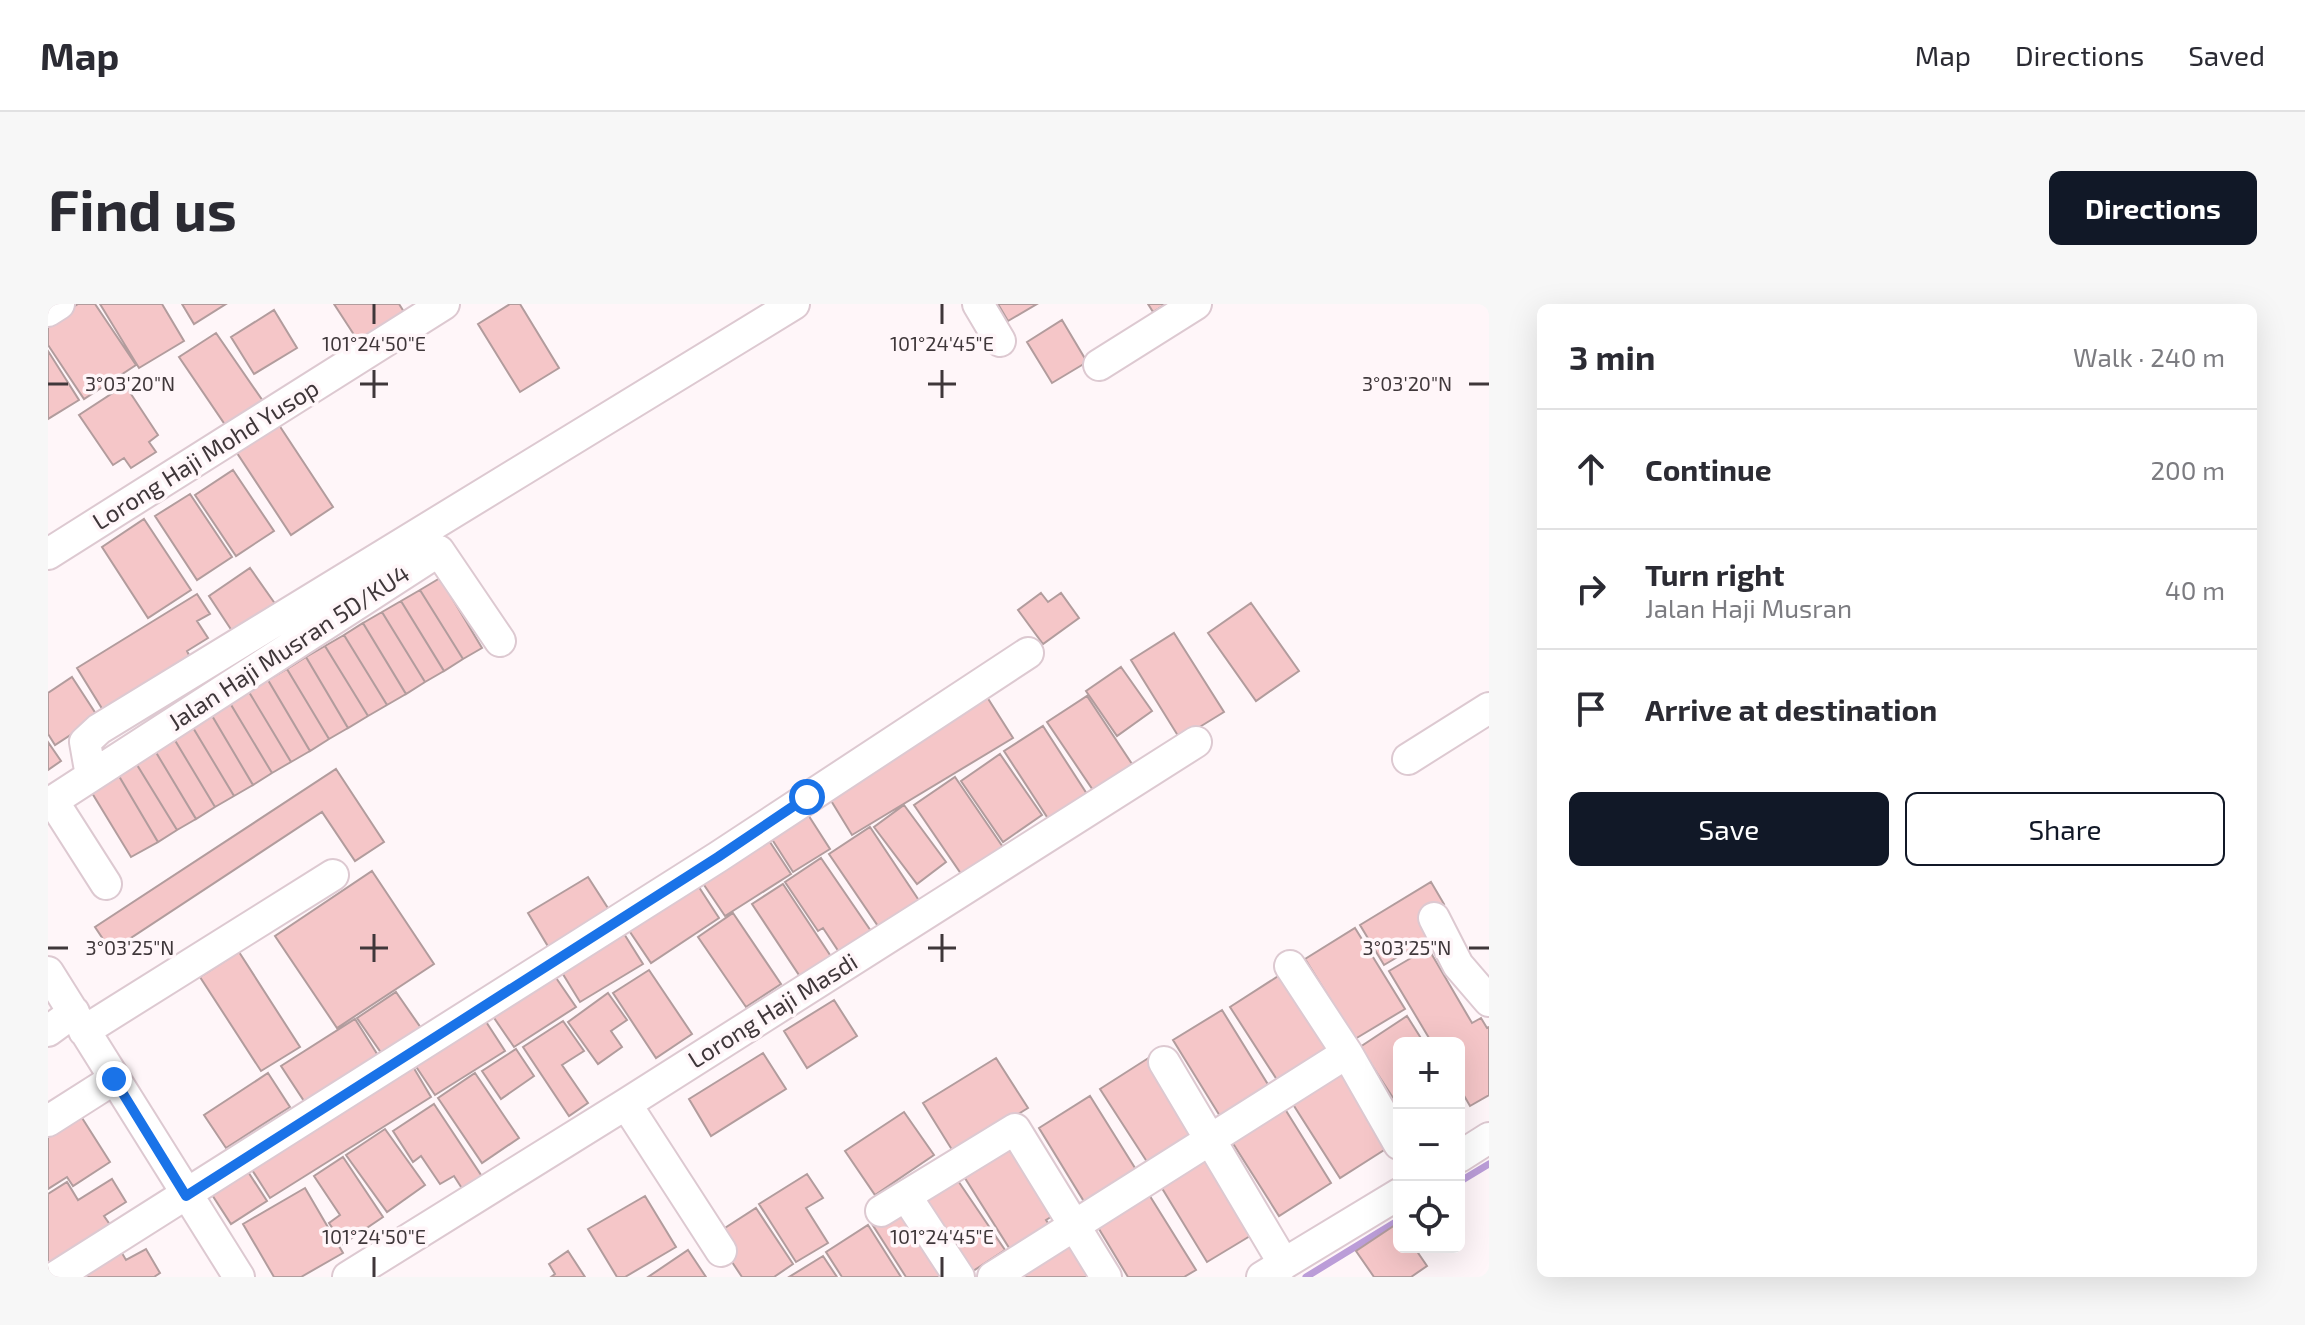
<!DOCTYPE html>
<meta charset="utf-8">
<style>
body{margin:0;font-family:"Exo 2",sans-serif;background:#f7f7f7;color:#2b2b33}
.controls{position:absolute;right:24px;bottom:24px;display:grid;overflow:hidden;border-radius:12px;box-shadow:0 8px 32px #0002}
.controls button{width:72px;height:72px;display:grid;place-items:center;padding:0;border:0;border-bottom:2px solid #e1e1e2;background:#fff;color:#2b2b33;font:40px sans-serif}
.stop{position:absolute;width:24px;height:24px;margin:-18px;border:6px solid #1a73e8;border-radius:50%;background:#fff}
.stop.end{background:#1a73e8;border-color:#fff;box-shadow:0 2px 8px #0008}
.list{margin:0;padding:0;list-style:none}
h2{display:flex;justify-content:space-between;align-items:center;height:104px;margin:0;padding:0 32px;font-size:34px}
h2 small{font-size:26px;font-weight:400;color:#7c7c81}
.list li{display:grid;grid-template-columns:52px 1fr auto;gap:24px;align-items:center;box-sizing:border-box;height:120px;padding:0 32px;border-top:2px solid #e1e1e2}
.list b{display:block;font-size:30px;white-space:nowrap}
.list p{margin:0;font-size:26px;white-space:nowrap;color:#7c7c81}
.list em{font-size:26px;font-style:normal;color:#7c7c81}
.actions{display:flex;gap:16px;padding:24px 32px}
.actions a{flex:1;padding:18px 0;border:2px solid #111827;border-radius:12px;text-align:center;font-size:28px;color:#111827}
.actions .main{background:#111827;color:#fff}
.icon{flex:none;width:44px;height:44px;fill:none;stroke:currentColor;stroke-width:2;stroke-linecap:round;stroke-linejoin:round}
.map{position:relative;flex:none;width:1441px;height:973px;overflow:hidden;border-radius:12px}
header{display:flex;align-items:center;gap:48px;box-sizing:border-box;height:112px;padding:0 40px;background:#fff;border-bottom:2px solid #e1e1e2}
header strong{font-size:38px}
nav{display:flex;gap:44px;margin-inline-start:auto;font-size:28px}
.intro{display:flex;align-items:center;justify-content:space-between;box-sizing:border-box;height:192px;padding:0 48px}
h1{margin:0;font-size:56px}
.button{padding:20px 36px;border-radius:12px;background:#111827;color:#fff;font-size:28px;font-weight:700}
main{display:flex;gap:48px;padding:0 48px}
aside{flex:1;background:#fff;border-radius:12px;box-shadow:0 8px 32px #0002}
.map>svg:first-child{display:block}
</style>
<header>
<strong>Map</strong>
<nav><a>Map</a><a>Directions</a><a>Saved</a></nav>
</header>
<div class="intro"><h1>Find us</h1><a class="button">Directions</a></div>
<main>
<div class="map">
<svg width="1441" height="973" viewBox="0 0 1441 973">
<rect width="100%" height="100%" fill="#fff6f9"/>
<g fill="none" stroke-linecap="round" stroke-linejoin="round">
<path stroke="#bb9dd8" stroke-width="7" d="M 1411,878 L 1441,860
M 1258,973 L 1351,916"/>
</g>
<path fill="#f5c6c8" stroke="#b29c9d" stroke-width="2" d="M 30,0 L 47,0 L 88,61 L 36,95 L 0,41 L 0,19 Z
M 52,0 L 114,0 L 136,37 L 91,64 Z
M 134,0 L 178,0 L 146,20 Z
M 286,0 L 351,0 L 358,11 L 312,40 Z
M 462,0 L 472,0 L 511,64 L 472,88 L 430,20 Z
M 950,0 L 989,0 L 960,17 Z
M 1100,0 L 1118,0 L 1105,8 Z
M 226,6 L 249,44 L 206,70 L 183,33 Z
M 1014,16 L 1039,58 L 1004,79 L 979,38 Z
M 168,29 L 217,100 L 180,125 L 131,53 Z
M 0,47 L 31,96 L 0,115 Z
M 77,81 L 110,131 L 101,138 L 108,148 L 83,164 L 76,154 L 65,161 L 31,111 Z
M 229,118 L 285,203 L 243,231 L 187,146 Z
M 185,166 L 226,227 L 188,252 L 147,191 Z
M 142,190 L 184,253 L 149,276 L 107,212 Z
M 96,215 L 143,286 L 100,314 L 54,243 Z
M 202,264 L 228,301 L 190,336 L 161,292 Z
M 392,274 L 434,344 L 415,355 L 372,286 Z
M 372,286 L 415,355 L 396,367 L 353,297 Z
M 993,289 L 1000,298 L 1013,289 L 1031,314 L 995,340 L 970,306 Z
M 149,290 L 162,310 L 149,317 L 160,334 L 139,347 L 144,357 L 58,411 L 29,364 Z
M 353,297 L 396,367 L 377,378 L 334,308 Z
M 1203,299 L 1251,367 L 1208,397 L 1160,329 Z
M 334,308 L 377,378 L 358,390 L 315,319 Z
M 315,319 L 358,390 L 339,401 L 296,331 Z
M 1126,329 L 1176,408 L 1132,435 L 1083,356 Z
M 296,331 L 339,401 L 320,412 L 277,342 Z
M 277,342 L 320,412 L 300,424 L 258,353 Z
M 258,353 L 300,424 L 281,435 L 239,365 Z
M 1073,363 L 1104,407 L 1069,432 L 1038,387 Z
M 239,365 L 281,435 L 262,447 L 220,376 Z
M 24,373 L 50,413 L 7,441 L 0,430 L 0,389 Z
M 220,376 L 262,447 L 243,458 L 201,388 Z
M 201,388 L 243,458 L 224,469 L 182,399 Z
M 1039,392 L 1090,469 L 1051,495 L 999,418 Z
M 939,393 L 965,434 L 804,531 L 779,490 Z
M 182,399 L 224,469 L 205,481 L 163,410 Z
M 163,410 L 205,481 L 186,492 L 144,422 Z
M 144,422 L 186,492 L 167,503 L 125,433 Z
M 995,422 L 1039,490 L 1001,516 L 956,447 Z
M 125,433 L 167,503 L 148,515 L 106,445 Z
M 0,438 L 13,457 L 0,466 Z
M 106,445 L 148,515 L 129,526 L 86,456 Z
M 952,450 L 994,511 L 955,538 L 913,477 Z
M 86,456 L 129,526 L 110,538 L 68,467 Z
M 288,465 L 336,538 L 307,557 L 274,508 L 63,647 L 47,623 Z
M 68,467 L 110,538 L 83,553 L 41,484 Z
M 907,473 L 959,549 L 918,577 L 866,501 Z
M 856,501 L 898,558 L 869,580 L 826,523 Z
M 757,506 L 782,545 L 745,568 L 720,529 Z
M 822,523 L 872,598 L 832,625 L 781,550 Z
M 718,532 L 743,570 L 677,612 L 652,575 Z
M 773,554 L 825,630 L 793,651 L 775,624 L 770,627 L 737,578 Z
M 324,567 L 386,660 L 289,724 L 227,632 Z
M 540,573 L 565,612 L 504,649 L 480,609 Z
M 647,577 L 671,614 L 603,659 L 578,622 Z
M 1383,578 L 1396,600 L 1385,606 L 1397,625 L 1336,661 L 1312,621 Z
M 735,580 L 784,654 L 753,674 L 704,600 Z
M 685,609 L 733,680 L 698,703 L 650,633 Z
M 1307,624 L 1357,705 L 1307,735 L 1257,655 Z
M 573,625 L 595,660 L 532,698 L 510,662 Z
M 1380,644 L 1424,719 L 1433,714 L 1439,724 L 1441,723 L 1441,791 L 1422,802 L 1411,783 L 1411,739 L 1384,739 L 1341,667 Z
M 191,648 L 252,743 L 213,767 L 152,673 Z
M 601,666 L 644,730 L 608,754 L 565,689 Z
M 504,668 L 528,703 L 466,743 L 442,708 Z
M 1235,669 L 1286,748 L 1233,782 L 1182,703 Z
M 348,688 L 373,724 L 334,750 L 309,714 Z
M 560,689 L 579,716 L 563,727 L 574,743 L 550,760 L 520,718 Z
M 786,696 L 809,732 L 759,764 L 736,727 Z
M 1174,706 L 1224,787 L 1175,817 L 1125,736 Z
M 433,710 L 457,747 L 387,791 L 363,755 Z
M 1359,712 L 1376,739 L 1351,739 L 1351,803 L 1312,743 Z
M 307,715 L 331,753 L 258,800 L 233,762 Z
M 515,717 L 536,747 L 514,761 L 540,799 L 521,812 L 475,743 Z
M 468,745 L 486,772 L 453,795 L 434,767 Z
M 715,749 L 738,785 L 663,832 L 641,795 Z
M 1102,753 L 1154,832 L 1103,864 L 1052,785 Z
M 948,754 L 980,804 L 906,849 L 875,799 Z
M 361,756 L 383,793 L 222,894 L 199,858 Z
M 1294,761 L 1344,841 L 1292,874 L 1241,794 Z
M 220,769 L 242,803 L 178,844 L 156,811 Z
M 427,769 L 471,834 L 434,859 L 390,794 Z
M 1042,792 L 1092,872 L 1040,904 L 991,824 Z
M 1232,797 L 1283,879 L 1231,912 L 1179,830 Z
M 386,800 L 435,874 L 415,886 L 406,872 L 392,880 L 373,852 L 365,858 L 345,827 Z
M 29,806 L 62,858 L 25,882 L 19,873 L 0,885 L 0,824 Z
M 856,808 L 886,851 L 827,891 L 797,847 Z
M 337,825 L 377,881 L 339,908 L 298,851 Z
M 959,843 L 965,851 L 972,847 L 1011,908 L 998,916 L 1004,925 L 965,950 L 915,871 Z
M 1162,844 L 1212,926 L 1159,958 L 1109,876 Z
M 295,853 L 335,913 L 295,940 L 281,919 L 292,911 L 266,872 Z
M 195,860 L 219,897 L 183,920 L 159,883 Z
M 904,868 L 957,946 L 916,973 L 864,894 Z
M 759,870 L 775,894 L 758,904 L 780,939 L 748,958 L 711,900 Z
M 64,875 L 78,898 L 56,912 L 65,925 L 0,965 L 0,890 L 19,878 L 30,896 Z
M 257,884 L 295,949 L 253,973 L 226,973 L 195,920 Z
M 1100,889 L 1148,966 L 1136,973 L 1080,973 L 1048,920 Z
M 597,892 L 628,943 L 577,973 L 569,973 L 540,925 Z
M 858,899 L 900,973 L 858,973 L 824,920 Z
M 708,904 L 745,960 L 726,973 L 694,973 L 666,931 Z
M 1350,919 L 1351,943 L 1366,943 L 1379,962 L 1363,973 L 1326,973 L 1308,947 Z
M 820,921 L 853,973 L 794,973 L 778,948 Z
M 1023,933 L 1050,973 L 977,973 L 972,967 Z
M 71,944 L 78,956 L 98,945 L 112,969 L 106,973 L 23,973 Z
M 640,946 L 658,973 L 600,973 Z
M 520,947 L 537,973 L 503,973 L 507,970 L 501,960 Z
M 775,952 L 789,973 L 741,973 Z"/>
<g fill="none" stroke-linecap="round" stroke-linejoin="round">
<g stroke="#ddc9d1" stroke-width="34">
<path id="minor" d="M 930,0 L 952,37
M 0,7 L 11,0
M 1051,61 L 1148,0
M 0,250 L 396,0
M 1360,455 L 1441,404
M 43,472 L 37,438 L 51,425 L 746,0
M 5,497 L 58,580
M 0,500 L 391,247 L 452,337
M 1386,614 L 1410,661 L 1441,697
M 1242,662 L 1299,749
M 0,668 L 191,973
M 0,727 L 26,708
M 36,727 L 285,571
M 1116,758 L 1236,960
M 578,800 L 673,947
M 0,817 L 66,775
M 1411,853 L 1441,834
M 858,892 L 911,973
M 833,907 L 967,825 L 1058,973
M 7,973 L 670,553 L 980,349
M 300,973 L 578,800 L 1148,438
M 945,973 L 1299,749 L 1351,840
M 1214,973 L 1351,890"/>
</g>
<use href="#minor" stroke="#fff" stroke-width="30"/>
</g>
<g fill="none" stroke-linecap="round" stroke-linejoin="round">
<path stroke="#1a73e8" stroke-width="10" d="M 66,775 L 138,892 L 670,553 L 759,493"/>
</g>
<path fill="none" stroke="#3f373a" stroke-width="3" d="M 326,0 L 326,20M 894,0 L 894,20M 326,66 L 326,94M 894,66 L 894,94M 0,80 L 20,80M 312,80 L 340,80M 880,80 L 908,80M 1421,80 L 1441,80M 326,630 L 326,658M 894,630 L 894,658M 0,644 L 20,644M 312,644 L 340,644M 880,644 L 908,644M 1421,644 L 1441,644M 326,953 L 326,973M 894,953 L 894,973"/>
<g text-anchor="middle" stroke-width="7" stroke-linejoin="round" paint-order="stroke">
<g font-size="24" fill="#3f373a" stroke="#fff6f9">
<text transform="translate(158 151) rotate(-32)" y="8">Lorong Haji Mohd Yusop</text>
<text transform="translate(241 344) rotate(-33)" y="8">Jalan Haji Musran 5D/KU4</text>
<text transform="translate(725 707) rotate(-32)" y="8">Lorong Haji Masdi</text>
</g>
</g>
<g font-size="20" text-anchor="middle" fill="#3f373a" stroke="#fff6f9" stroke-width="7" stroke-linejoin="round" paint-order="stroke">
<text x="326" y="47">101°24'50"E</text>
<text x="894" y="47">101°24'45"E</text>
<text x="1359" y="87">3°03'20"N</text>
<text x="82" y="87">3°03'20"N</text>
<text x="1359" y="651">3°03'25"N</text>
<text x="82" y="651">3°03'25"N</text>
<text x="326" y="940">101°24'50"E</text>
<text x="894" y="940">101°24'45"E</text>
</g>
</svg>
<div class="controls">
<button>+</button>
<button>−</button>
<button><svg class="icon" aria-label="locate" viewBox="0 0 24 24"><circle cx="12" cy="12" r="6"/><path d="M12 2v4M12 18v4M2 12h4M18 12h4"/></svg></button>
</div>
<div class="stop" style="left:759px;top:493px"></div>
<div class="stop end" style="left:66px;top:775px"></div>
</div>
<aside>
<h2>3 min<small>Walk · 240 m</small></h2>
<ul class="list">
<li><svg class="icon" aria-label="ahead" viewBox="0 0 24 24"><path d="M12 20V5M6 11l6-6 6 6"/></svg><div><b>Continue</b></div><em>200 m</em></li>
<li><svg class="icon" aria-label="right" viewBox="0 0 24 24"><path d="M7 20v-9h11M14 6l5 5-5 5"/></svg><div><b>Turn right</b><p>Jalan Haji Musran</p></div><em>40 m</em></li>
<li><svg class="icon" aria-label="arrive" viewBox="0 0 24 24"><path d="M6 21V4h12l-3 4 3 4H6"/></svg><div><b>Arrive at destination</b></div></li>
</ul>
<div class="actions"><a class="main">Save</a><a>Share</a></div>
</aside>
</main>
